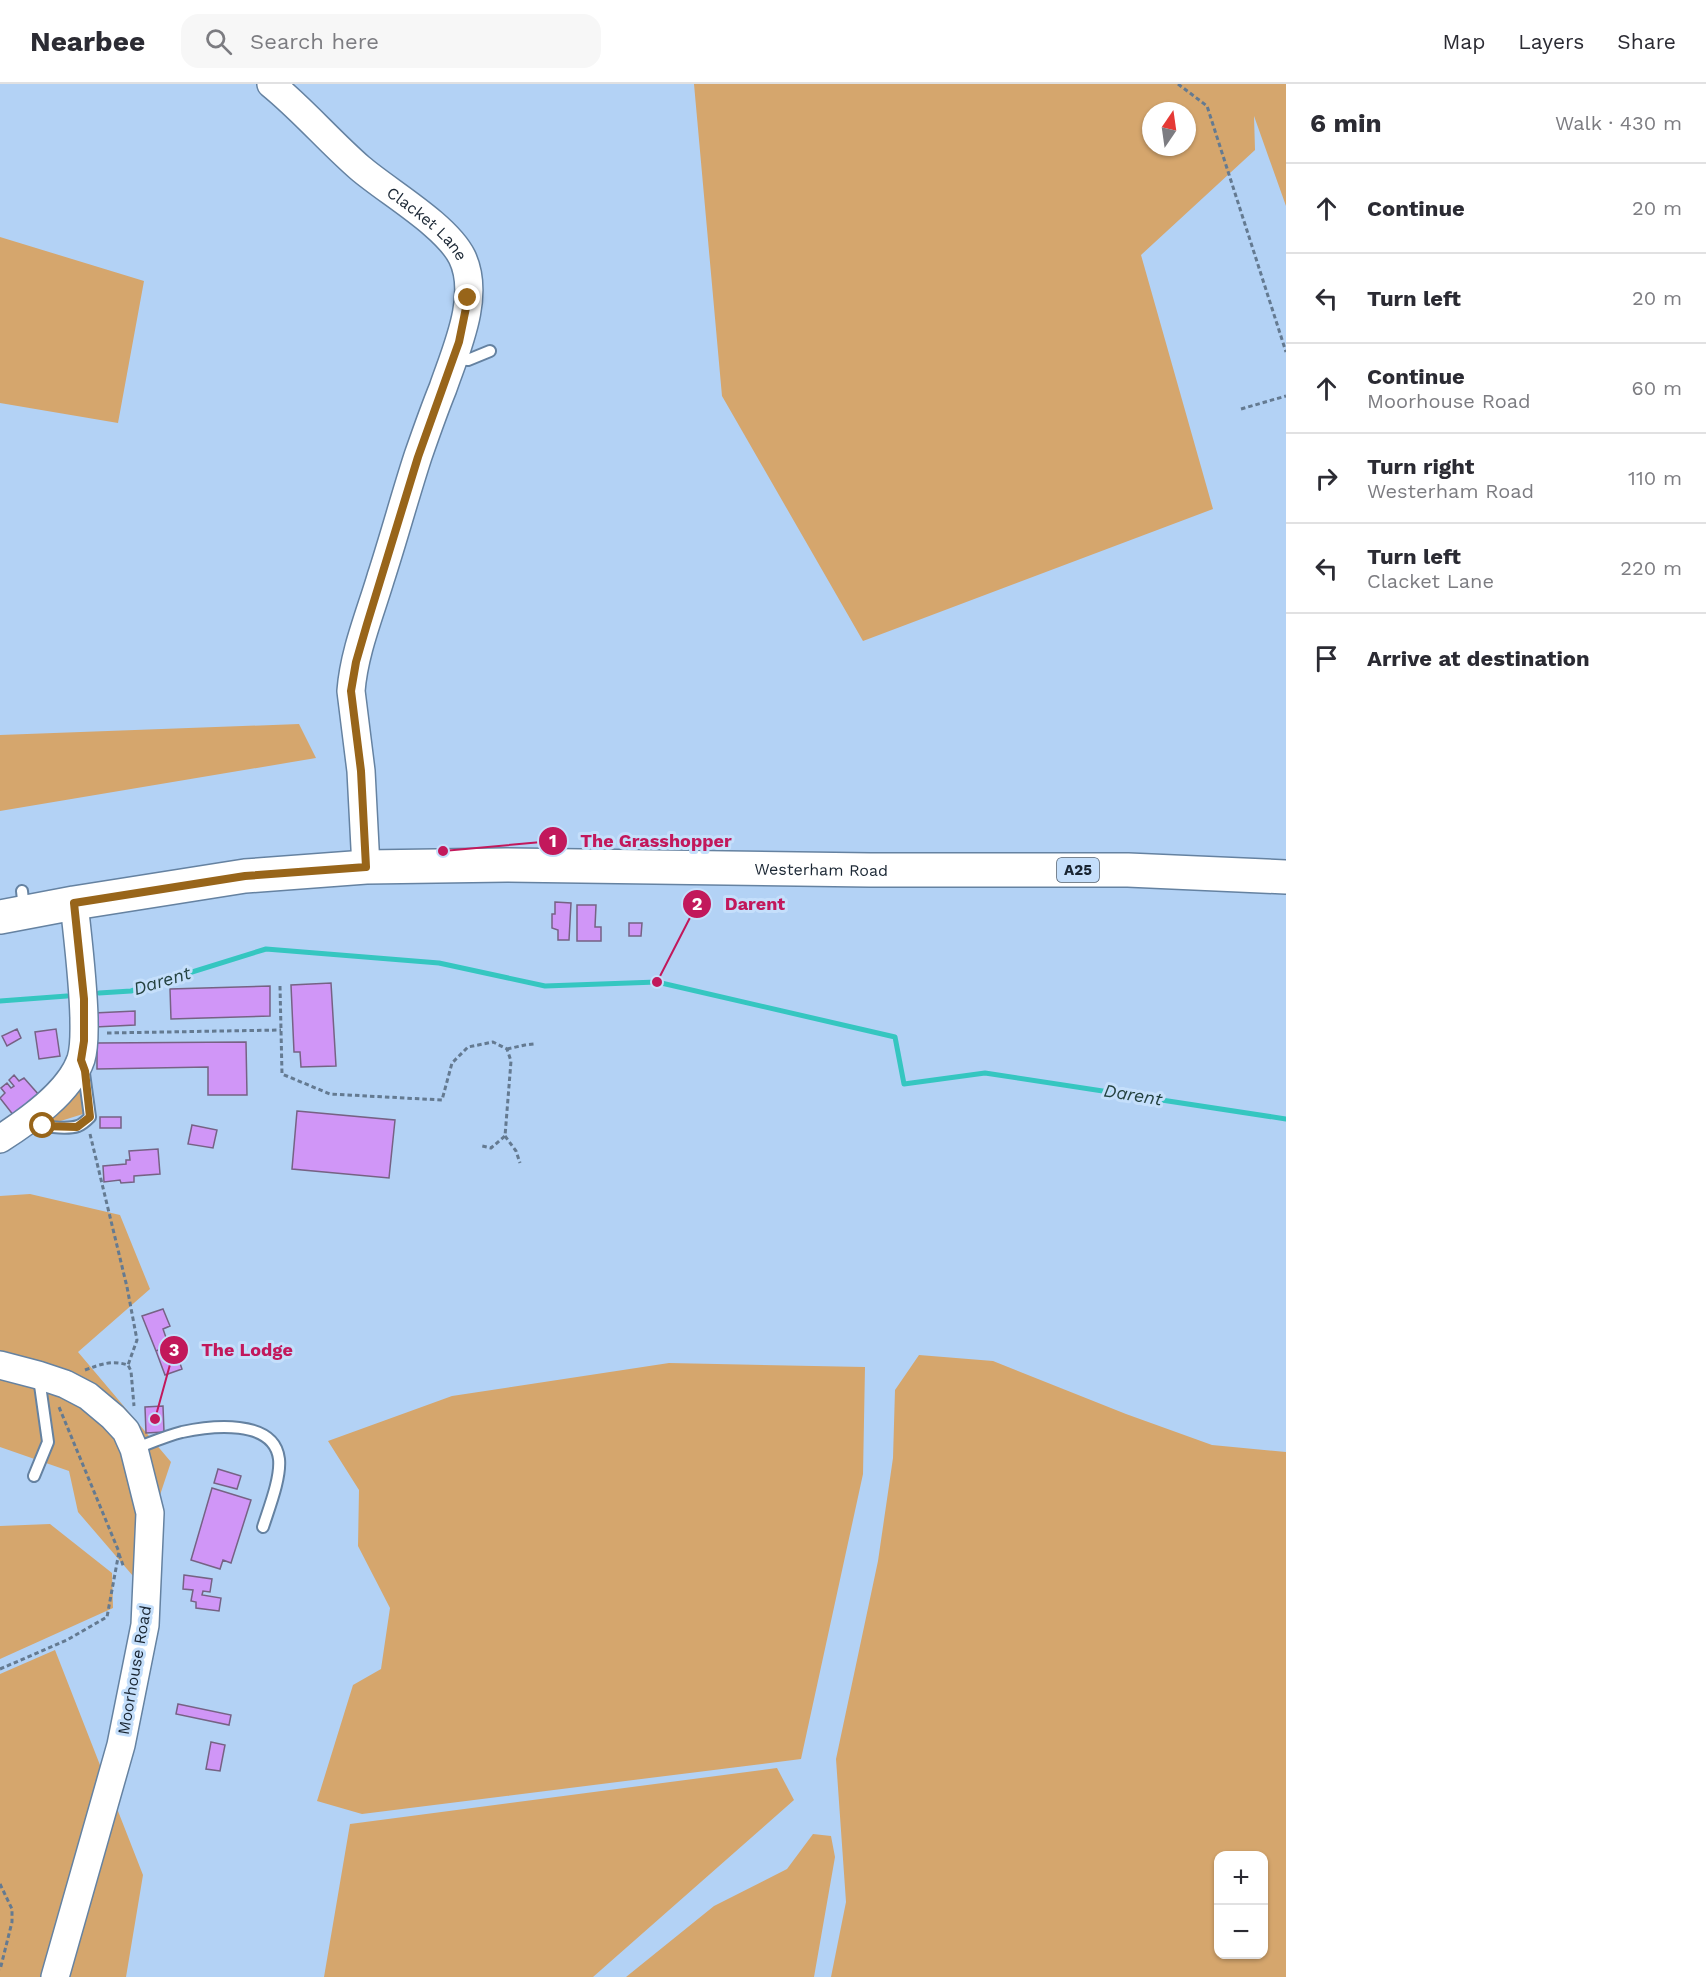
<!DOCTYPE html>
<meta charset="utf-8">
<style>
body{margin:0;font-family:"Work Sans",sans-serif;background:#f7f7f7;color:#2b2b33}
.controls{position:absolute;right:18px;bottom:18px;display:grid;overflow:hidden;border-radius:12px;box-shadow:0 2px 4px #0004}
.controls button{width:54px;height:54px;display:grid;place-items:center;padding:0;border:0;border-bottom:2px solid #e1e1e2;background:#fff;color:#2b2b33;font:30px sans-serif}
.compass{position:absolute;left:1142px;top:18px;width:54px;height:54px;border-radius:50%;background:#fff;box-shadow:0 2px 4px #0004;rotate:13deg}
.stop{position:absolute;width:18px;height:18px;margin:-14px;border:4px solid #98651a;border-radius:50%;background:#fff}
.stop.end{background:#98651a;border-color:#fff;box-shadow:0 2px 6px #0008}
.list{margin:0;padding:0;list-style:none}
h2{display:flex;justify-content:space-between;align-items:center;height:78px;margin:0;padding:0 24px;font-size:26px}
h2 small{font-size:20px;font-weight:400;color:#7c7c81}
.list li{display:grid;grid-template-columns:39px 1fr auto;gap:18px;align-items:center;box-sizing:border-box;height:90px;padding:0 24px;border-top:2px solid #e1e1e2}
.list b{display:block;font-size:22px;white-space:nowrap}
.list p{margin:0;font-size:20px;white-space:nowrap;color:#7c7c81}
.list em{font-size:20px;font-style:normal;color:#7c7c81}
.icon{flex:none;width:33px;height:33px;fill:none;stroke:currentColor;stroke-width:2;stroke-linecap:round;stroke-linejoin:round}
.map{position:relative;flex:none;width:1286px;height:1893px;overflow:hidden}
header{display:flex;align-items:center;gap:36px;box-sizing:border-box;height:84px;padding:0 30px;background:#fff;border-bottom:2px solid #e1e1e2}
header strong{font-size:28px}
nav{display:flex;gap:33px;margin-inline-start:auto;font-size:21px}
.search{width:420px;height:54px;background:#f7f7f7;display:flex;align-items:center;gap:15px;box-sizing:border-box;padding:0 21px;border-radius:18px;color:#7c7c81;font-size:22px}
main{display:flex}
aside{flex:1;background:#fff}
.map>svg:first-child{display:block}
</style>
<header>
<strong>Nearbee</strong>
<div class="search"><svg class="icon" aria-label="search" viewBox="0 0 24 24"><circle cx="10" cy="10" r="6"/><path d="M15 15l6 6"/></svg>Search here</div>
<nav><a>Map</a><a>Layers</a><a>Share</a></nav>
</header>
<main>
<div class="map">
<svg width="1286" height="1893" viewBox="0 0 1286 1893">
<rect width="100%" height="100%" fill="#b3d2f5"/>
<path fill="#d5a66d" fill-rule="evenodd" d="M 694,0 L 1286,0 L 1286,122 L 1254,32 L 1255,66 L 1141,171 L 1213,425 L 863,557 L 722,312 ZM 1151,27 L 1187,27 L 1187,63 L 1151,63 Z
M 0,153 L 144,197 L 118,339 L 0,319 Z
M 299,640 L 316,674 L 0,727 L 0,651 Z
M 80,992 L 83,1030 L 51,1040 L 44,1036 Z
M 30,1110 L 120,1131 L 150,1205 L 78,1268 L 171,1378 L 133,1492 L 78,1428 L 69,1387 L 0,1363 L 0,1112 Z
M 919,1271 L 993,1277 L 1126,1330 L 1212,1361 L 1286,1368 L 1286,1893 L 831,1893 L 846,1818 L 836,1675 L 878,1477 L 893,1374 L 895,1306 ZM 1218,1772 L 1264,1772 L 1264,1870 L 1218,1870 Z
M 669,1279 L 865,1283 L 863,1390 L 801,1675 L 362,1730 L 317,1717 L 353,1601 L 381,1585 L 390,1524 L 358,1462 L 359,1406 L 328,1357 L 452,1312 Z
M 50,1440 L 112,1489 L 113,1524 L 0,1575 L 0,1442 Z
M 55,1566 L 143,1791 L 126,1893 L 0,1893 L 0,1590 Z
M 777,1684 L 794,1716 L 593,1893 L 324,1893 L 350,1740 Z
M 813,1750 L 831,1752 L 835,1773 L 814,1893 L 626,1893 L 714,1822 L 787,1785 Z"/>
<g fill="none" stroke-linecap="round" stroke-linejoin="round">
<path stroke="#35c6c0" stroke-width="5" d="M 99,909 L 131,907 L 266,865 L 439,879 L 545,902 L 657,898 L 895,953 L 904,1000 L 985,989 L 1286,1035
M 0,917 L 67,912"/>
</g>
<path fill="#d096f7" stroke="#766284" stroke-width="1.5" d="M 555,818 L 571,819 L 569,856 L 558,856 L 558,846 L 552,844 L 552,830 L 555,830 Z
M 577,821 L 596,821 L 595,843 L 601,843 L 601,857 L 577,857 Z
M 629,839 L 642,839 L 641,852 L 629,852 Z
M 331,899 L 336,982 L 301,983 L 300,968 L 294,968 L 291,901 Z
M 270,902 L 270,932 L 171,935 L 170,905 Z
M 135,927 L 135,941 L 95,943 L 94,929 Z
M 17,945 L 21,954 L 7,962 L 2,952 Z
M 56,945 L 60,972 L 39,975 L 35,948 Z
M 246,958 L 247,1011 L 208,1011 L 208,983 L 97,985 L 97,959 Z
M 14,991 L 19,997 L 24,994 L 39,1011 L 14,1032 L 0,1014 L 5,1009 L 1,1004 L 7,999 L 11,1004 L 14,1002 L 9,996 Z
M 297,1027 L 395,1036 L 389,1094 L 292,1085 Z
M 100,1033 L 121,1033 L 121,1044 L 100,1044 Z
M 192,1041 L 217,1046 L 213,1064 L 188,1060 Z
M 158,1065 L 160,1090 L 134,1092 L 134,1098 L 121,1099 L 120,1096 L 104,1098 L 103,1082 L 126,1080 L 126,1076 L 130,1076 L 129,1067 Z
M 163,1225 L 170,1242 L 163,1245 L 169,1262 L 156,1267 L 142,1232 Z
M 173,1260 L 182,1285 L 165,1291 L 156,1267 Z
M 163,1322 L 164,1348 L 146,1349 L 145,1323 Z
M 218,1385 L 241,1392 L 237,1405 L 214,1399 Z
M 212,1404 L 251,1416 L 231,1479 L 223,1476 L 220,1485 L 191,1476 Z
M 184,1491 L 212,1495 L 210,1508 L 203,1507 L 202,1511 L 221,1514 L 219,1527 L 196,1524 L 196,1518 L 191,1517 L 193,1506 L 183,1505 Z
M 178,1620 L 231,1631 L 229,1641 L 176,1630 Z
M 211,1658 L 225,1661 L 220,1687 L 206,1685 Z"/>
<g fill="none" stroke-linecap="round" stroke-linejoin="round">
<g stroke="#6582a1" stroke-width="14">
<path id="service" d="M 454,275 L 468,276 L 490,267
M 22,807 L 24,825
M 28,1039 C 41,1042 66,1046 78,1042 C 83,1040 87,1036 90,1033 L 83,982
M 134,1365 C 150,1359 166,1352 182,1348 C 210,1342 274,1334 279,1375 C 281,1394 269,1424 263,1443
M 34,1392 L 48,1358 L 39,1294"/>
</g>
<g stroke="#6582a1" stroke-width="30">
<g id="tertiary">
<path id="s1" d="M 271,0 C 303,26 329,57 360,84 C 388,108 446,141 462,173 C 481,212 456,266 443,304 C 434,326 426,349 418,372 C 405,412 394,453 381,493 C 370,530 354,568 351,607 L 361,687 L 366,783"/>
<path d="M 0,1055 C 28,1037 70,1008 81,975 C 85,962 84,947 84,934 C 83,895 78,857 74,819"/>
<path d="M 0,1281 L 38,1291 L 65,1300 L 88,1312 L 113,1333 L 126,1347 L 134,1365 L 150,1429 L 145,1541 L 121,1661 L 55,1893"/>
</g>
</g>
<g stroke="#6582a1" stroke-width="36">
<g id="primary">
<path id="s2" d="M 0,833 L 74,819 L 245,792 L 366,783 L 507,781 L 870,786 L 1128,786 L 1286,793"/>
</g>
</g>
<path stroke="#647a91" stroke-width="3" stroke-dasharray="4.5 3" stroke-linecap="butt" d="M 1178,0 L 1207,22 L 1286,268
M 1241,325 L 1286,312
M 280,902 L 282,990 L 330,1010 L 442,1016 L 452,979 L 468,963 L 493,958 L 507,965 L 511,977 L 505,1052 L 491,1064 L 482,1062
M 107,949 L 281,946
M 507,965 L 525,961 L 534,960
M 90,1050 L 127,1203 L 137,1256 L 128,1281
M 505,1052 L 516,1067 L 520,1079
M 85,1286 C 101,1280 112,1276 128,1281 L 131,1287 L 134,1322
M 119,1470 L 124,1484
M 0,1585 L 67,1556 L 107,1533 L 119,1468 L 59,1323
M 0,1800 L 12,1825 L 12,1838 L 0,1886"/>
<use href="#service" stroke="#fff" stroke-width="10"/>
<use href="#tertiary" stroke="#fff" stroke-width="27"/>
<use href="#primary" stroke="#fff" stroke-width="33"/>
</g>
<g fill="none" stroke-linecap="round" stroke-linejoin="round">
<path stroke="#98651a" stroke-width="8" d="M 43,1042 L 77,1043 L 90,1033 L 85,987 L 81,976 L 84,957 L 84,915 L 74,819 L 245,792 L 366,783 L 361,687 L 351,607 L 356,578 L 367,540 L 418,373 L 459,258 L 468,214"/>
</g>
<g text-anchor="middle" stroke-width="6" stroke-linejoin="round" paint-order="stroke">
<rect fill="#c5dffb" stroke="#4d5d6e" stroke-width="1.5" x="1057" y="774" width="42" height="24" rx="4.5"/>
<g font-size="15" font-weight="bold" fill="#192532">
<text x="1078" y="791">A25</text>
</g>
<g font-size="16" fill="#192532" stroke="#c5dffb">
<text dy="6" stroke="none"><textPath href="#s1" startOffset="210">Clacket Lane</textPath></text>
<text dy="6" stroke="none"><textPath href="#s2" startOffset="825">Westerham Road</textPath></text>
<text transform="translate(134 1586) rotate(-80)" y="6">Moorhouse Road</text>
</g>
<g font-size="18" font-style="italic" fill="#244240" stroke="#c5dffb">
<text transform="translate(162 897) rotate(-17)" y="6">Darent</text>
<text transform="translate(1133 1011) rotate(9)" y="6">Darent</text>
</g>
</g>
<path fill="none" stroke="#c2185b" stroke-width="2" d="M443 767L553 757M657 898L697 820M155 1335L174 1266"/>
<g fill="#c2185b" stroke="#c5dffb" stroke-width="2">
<circle cx="443" cy="767" r="6"/>
<circle cx="657" cy="898" r="6"/>
<circle cx="155" cy="1335" r="6"/>
<circle cx="553" cy="757" r="15"/>
<circle cx="697" cy="820" r="15"/>
<circle cx="174" cy="1266" r="15"/>
</g>
<g font-size="18" text-anchor="middle" font-weight="bold" fill="#fff">
<text x="553" y="763">1</text>
<text x="697" y="826">2</text>
<text x="174" y="1272">3</text>
</g>
<g font-size="18" text-anchor="middle" font-weight="bold" fill="#c2185b" stroke="#c5dffb" stroke-width="6" stroke-linejoin="round" paint-order="stroke">
<text x="656" y="763">The Grasshopper</text>
<text x="755" y="826">Darent</text>
<text x="247" y="1272">The Lodge</text>
</g>
</svg>
<div class="controls">
<button>+</button>
<button>−</button>
</div>
<svg class="compass" viewBox="-18 -18 36 36"><path d="M0-13l5 13h-10z" fill="#e53935"/><path d="M0 13l5-13h-10z" fill="#7c7c81"/></svg>
<div class="stop" style="left:43px;top:1042px"></div>
<div class="stop end" style="left:468px;top:214px"></div>
</div>
<aside>
<h2>6 min<small>Walk · 430 m</small></h2>
<ul class="list">
<li><svg class="icon" aria-label="ahead" viewBox="0 0 24 24"><path d="M12 20V5M6 11l6-6 6 6"/></svg><div><b>Continue</b></div><em>20 m</em></li>
<li><svg class="icon" aria-label="left" viewBox="0 0 24 24"><path d="M17 20v-9H6M10 6l-5 5 5 5"/></svg><div><b>Turn left</b></div><em>20 m</em></li>
<li><svg class="icon" aria-label="ahead" viewBox="0 0 24 24"><path d="M12 20V5M6 11l6-6 6 6"/></svg><div><b>Continue</b><p>Moorhouse Road</p></div><em>60 m</em></li>
<li><svg class="icon" aria-label="right" viewBox="0 0 24 24"><path d="M7 20v-9h11M14 6l5 5-5 5"/></svg><div><b>Turn right</b><p>Westerham Road</p></div><em>110 m</em></li>
<li><svg class="icon" aria-label="left" viewBox="0 0 24 24"><path d="M17 20v-9H6M10 6l-5 5 5 5"/></svg><div><b>Turn left</b><p>Clacket Lane</p></div><em>220 m</em></li>
<li><svg class="icon" aria-label="arrive" viewBox="0 0 24 24"><path d="M6 21V4h12l-3 4 3 4H6"/></svg><div><b>Arrive at destination</b></div></li>
</ul>
</aside>
</main>
